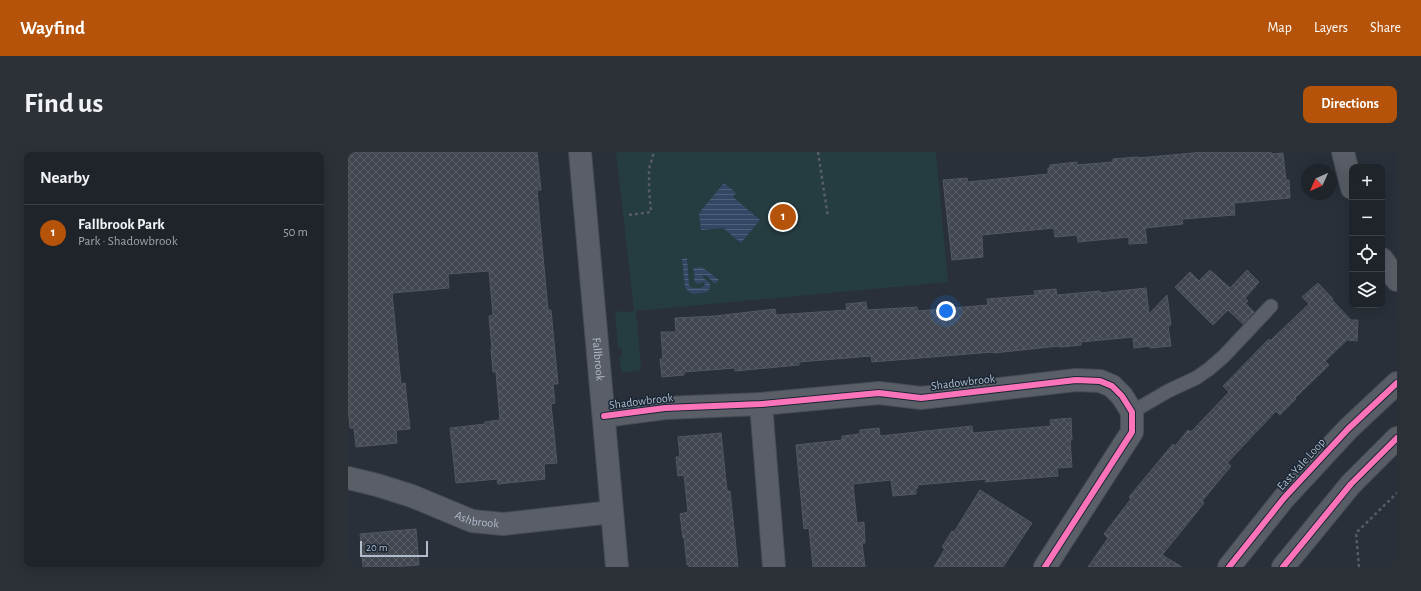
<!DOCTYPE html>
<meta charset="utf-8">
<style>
body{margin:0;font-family:"Alegreya Sans",sans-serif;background:#2c3037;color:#f1f3f6}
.controls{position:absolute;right:12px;top:12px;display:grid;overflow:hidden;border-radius:8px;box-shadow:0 4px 16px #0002}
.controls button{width:36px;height:36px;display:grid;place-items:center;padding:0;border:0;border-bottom:1px solid #3c4147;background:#1f242b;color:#f1f3f6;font:20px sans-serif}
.compass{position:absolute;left:953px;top:12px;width:36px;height:36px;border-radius:50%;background:#1f242b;box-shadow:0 4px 16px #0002;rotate:225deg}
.scale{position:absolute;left:12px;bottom:10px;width:68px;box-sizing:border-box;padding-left:4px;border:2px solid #b2bccb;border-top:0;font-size:11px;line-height:14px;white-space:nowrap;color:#b2bccb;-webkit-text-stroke:3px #1b2635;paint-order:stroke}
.you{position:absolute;left:598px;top:159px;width:14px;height:14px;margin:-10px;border:3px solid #fff;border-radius:50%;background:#1a73e8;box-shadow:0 0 0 6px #1a73e833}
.badge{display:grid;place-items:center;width:26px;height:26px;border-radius:50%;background:#b45309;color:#fff;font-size:13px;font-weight:700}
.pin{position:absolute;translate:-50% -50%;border:2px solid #fff;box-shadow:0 1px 4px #0006}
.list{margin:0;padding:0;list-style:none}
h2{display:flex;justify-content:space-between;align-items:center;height:52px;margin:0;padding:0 16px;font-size:17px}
h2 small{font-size:13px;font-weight:400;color:#a1a4a9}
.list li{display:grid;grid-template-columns:26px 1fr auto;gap:12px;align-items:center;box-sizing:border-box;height:56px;padding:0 16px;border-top:1px solid #3c4147}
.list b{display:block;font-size:15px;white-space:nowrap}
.list p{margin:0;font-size:13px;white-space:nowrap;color:#a1a4a9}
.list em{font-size:13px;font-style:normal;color:#a1a4a9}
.icon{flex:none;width:22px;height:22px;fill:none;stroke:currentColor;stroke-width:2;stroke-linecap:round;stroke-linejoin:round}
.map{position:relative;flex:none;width:1049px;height:415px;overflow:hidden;border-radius:8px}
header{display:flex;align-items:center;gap:24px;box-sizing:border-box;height:56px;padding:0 20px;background:#b45309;color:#fff}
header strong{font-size:19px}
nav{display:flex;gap:22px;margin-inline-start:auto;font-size:14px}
.intro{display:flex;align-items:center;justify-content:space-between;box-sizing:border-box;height:96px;padding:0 24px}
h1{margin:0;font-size:28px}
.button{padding:10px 18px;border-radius:8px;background:#b45309;color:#fff;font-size:14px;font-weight:700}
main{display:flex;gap:24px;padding:0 24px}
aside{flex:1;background:#1f242b;border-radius:8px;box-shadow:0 4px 16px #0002}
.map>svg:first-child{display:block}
</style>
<header>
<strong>Wayfind</strong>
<nav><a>Map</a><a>Layers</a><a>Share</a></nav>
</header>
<div class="intro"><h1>Find us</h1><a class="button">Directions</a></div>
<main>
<aside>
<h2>Nearby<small></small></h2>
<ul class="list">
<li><span class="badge">1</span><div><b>Fallbrook Park</b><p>Park · Shadowbrook</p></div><em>50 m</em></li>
</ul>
</aside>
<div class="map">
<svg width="1049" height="415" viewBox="0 0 1049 415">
<defs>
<pattern id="water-rules" width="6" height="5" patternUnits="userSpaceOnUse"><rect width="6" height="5" fill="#334865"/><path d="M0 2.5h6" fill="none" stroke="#4e607a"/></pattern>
<pattern id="building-cross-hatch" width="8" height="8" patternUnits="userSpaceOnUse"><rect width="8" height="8" fill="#41464f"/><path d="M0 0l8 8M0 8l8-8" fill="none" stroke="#5a5f67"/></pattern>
</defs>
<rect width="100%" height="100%" fill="#293039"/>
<path fill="#253c40" d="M 268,0 L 588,0 L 600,130 L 288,159 L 293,215 L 291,219 L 274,221 L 271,204 L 274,204 L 274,196 L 270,196 L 267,159 L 280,160 L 286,159 Z"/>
<path fill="url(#water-rules)" d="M 376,31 L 388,41 L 385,45 L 412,68 L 393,91 L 375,76 L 353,78 L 351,61 Z
M 339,106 L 341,133 L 344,136 L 353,136 L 357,133 L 356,130 L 350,132 L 346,129 L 347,124 L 345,117 L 347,116 L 354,115 L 371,128 L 367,132 L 359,124 L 355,123 L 355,126 C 361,130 366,133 359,140 L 345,142 L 341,140 L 337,135 L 334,107 Z"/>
<path fill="url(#building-cross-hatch)" stroke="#515761" d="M 0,0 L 189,0 L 193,38 L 189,38 L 195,104 L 200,158 L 203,158 L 210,232 L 205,232 L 207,251 L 203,252 L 209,311 L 196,312 L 197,327 L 150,332 L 149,327 L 108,331 L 102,276 L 137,272 L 137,270 L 152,268 L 148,220 L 145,220 L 143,197 L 144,197 L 141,164 L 145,163 L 141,119 L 100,122 L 101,136 L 44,141 L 53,232 L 57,231 L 62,277 L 48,278 L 49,291 L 8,295 L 6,276 L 2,276 L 0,255 Z
M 856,0 L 923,0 L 923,2 L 935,1 L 938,28 L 941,28 L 942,46 L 886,51 L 887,63 L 834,67 L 835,72 L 797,76 L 799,91 L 781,92 L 781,85 L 730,90 L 729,83 L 707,85 L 706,76 L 634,83 L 635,105 L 604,108 L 595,28 L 619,26 L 620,30 L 700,22 L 700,16 L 702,16 L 702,13 L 729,10 L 729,13 L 765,10 L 765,7 L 790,5 L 790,6 Z
M 862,118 L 882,136 L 899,118 L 911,130 L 897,146 L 900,149 L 897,151 L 906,160 L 895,172 L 880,158 L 865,173 L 827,135 L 842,120 L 851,129 Z
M 970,131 L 985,147 L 984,148 L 1003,168 L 1010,168 L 1009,189 L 999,188 L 977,209 L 981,213 L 947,246 L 948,247 L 932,263 L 928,259 L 879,311 L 883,314 L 854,349 L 856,351 L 814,403 L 834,415 L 740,415 L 760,386 L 756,382 L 783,347 L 781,345 L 825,292 L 827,294 L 840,278 L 843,280 L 881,240 L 875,234 L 921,187 L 922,189 L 961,152 L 954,145 Z
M 798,136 L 801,162 L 819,143 L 823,173 L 820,174 L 823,194 L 802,196 L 802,194 L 786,196 L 785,185 L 733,190 L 733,193 L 712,195 L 711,194 L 646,201 L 645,200 L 524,210 L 523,204 L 451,210 L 451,213 L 387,219 L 387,216 L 336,220 L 336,223 L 314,225 L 312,207 L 315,207 L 313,180 L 328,180 L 327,166 L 367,164 L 427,157 L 428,163 L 499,158 L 498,152 L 518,150 L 519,158 L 569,155 L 570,159 L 640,153 L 639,147 L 687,143 L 686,139 L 708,137 L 709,143 L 752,139 L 752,141 Z
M 723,266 L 724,288 L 722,288 L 724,315 L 709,316 L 710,324 L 637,330 L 639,327 L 569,333 L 570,336 L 568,336 L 568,342 L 545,344 L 543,328 L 505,332 L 509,371 L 516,370 L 517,391 L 514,391 L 517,415 L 465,415 L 461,376 L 456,377 L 448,293 L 494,288 L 494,284 L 512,282 L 512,278 L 531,276 L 532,284 L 624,274 L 625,281 L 703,274 L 702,268 Z
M 373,281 L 379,339 L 382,339 L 390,415 L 341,415 L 341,412 L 339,413 L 336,385 L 335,386 L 332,362 L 340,360 L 336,323 L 330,324 L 328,305 L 332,305 L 330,285 Z
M 632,338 L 684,371 L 655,415 L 586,415 L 597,397 L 594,395 L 604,379 L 606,380 Z
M 68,377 L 71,413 L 44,415 L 15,415 L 12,382 Z"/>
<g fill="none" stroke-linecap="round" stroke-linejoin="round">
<g stroke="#474c54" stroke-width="15">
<path id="lane" d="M 784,260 L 820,239 L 848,226 L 861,217 L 876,204 L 923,154"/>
</g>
<g stroke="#474c54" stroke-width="24">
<g id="street">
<path id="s1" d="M 232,0 L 269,415"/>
<path d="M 995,0 L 1004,36"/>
<path d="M 1034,107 L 1049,128"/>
<path d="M 413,252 L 426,415"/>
<path d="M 256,264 L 317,256 L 413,252 L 531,241 L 573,246 L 728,228 L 752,229 L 764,234 L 774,244 L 784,260 L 784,280 L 697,415"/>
<path id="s2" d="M 0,326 L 29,333 L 64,344 L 124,369 L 155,372 L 264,360"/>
</g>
</g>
<g stroke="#474c54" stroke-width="24">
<path id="secondary" d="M 881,415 L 936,346 L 1000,277 L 1049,231
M 935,415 L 1003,332 L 1049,286"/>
</g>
<path stroke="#575d64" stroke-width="2.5" stroke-dasharray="3 3" stroke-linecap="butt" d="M 470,0 L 480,65
M 281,63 L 303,60 L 301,37 L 301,17 L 306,0
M 1011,415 L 1008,381 L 1049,341"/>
<use href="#lane" stroke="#595e67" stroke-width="13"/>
<use href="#street" stroke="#595e67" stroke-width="22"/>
<use href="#secondary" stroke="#585d65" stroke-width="22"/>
<g stroke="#1b2635" stroke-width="8">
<path id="cycleway" d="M 256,264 L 317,256 L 413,252 L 531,241 L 573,246 L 728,228 L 752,229 L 764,234 L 774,244 L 784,260 L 784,280 L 697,415
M 881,415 L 936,346 L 1000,277 L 1049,231
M 935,415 L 1003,332 L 1049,286"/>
</g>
<use href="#cycleway" stroke="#fb73b8" stroke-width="6"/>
</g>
<g text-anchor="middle" stroke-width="3" stroke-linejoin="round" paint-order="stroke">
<g font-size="12" fill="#b2bccb" stroke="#1b2635">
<text dy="4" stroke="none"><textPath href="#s1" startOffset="208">Fallbrook</textPath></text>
<text transform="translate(615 230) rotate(-7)" y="4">Shadowbrook</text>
<text transform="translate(293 249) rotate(-7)" y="4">Shadowbrook</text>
<text transform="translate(953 312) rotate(-48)" y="4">East Yale Loop</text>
<text dy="4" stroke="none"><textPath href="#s2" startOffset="136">Ashbrook</textPath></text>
</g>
</g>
</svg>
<div class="controls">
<button>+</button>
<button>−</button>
<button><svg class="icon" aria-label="locate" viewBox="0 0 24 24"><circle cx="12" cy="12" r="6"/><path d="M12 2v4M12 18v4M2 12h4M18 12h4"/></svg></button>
<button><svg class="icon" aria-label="layers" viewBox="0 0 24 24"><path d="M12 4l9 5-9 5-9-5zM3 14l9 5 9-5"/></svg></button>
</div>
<svg class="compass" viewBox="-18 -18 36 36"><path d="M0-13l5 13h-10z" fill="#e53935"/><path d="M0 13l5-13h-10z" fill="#a1a4a9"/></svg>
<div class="scale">20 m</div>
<div class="you"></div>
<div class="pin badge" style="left:435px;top:65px">1</div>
</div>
</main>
